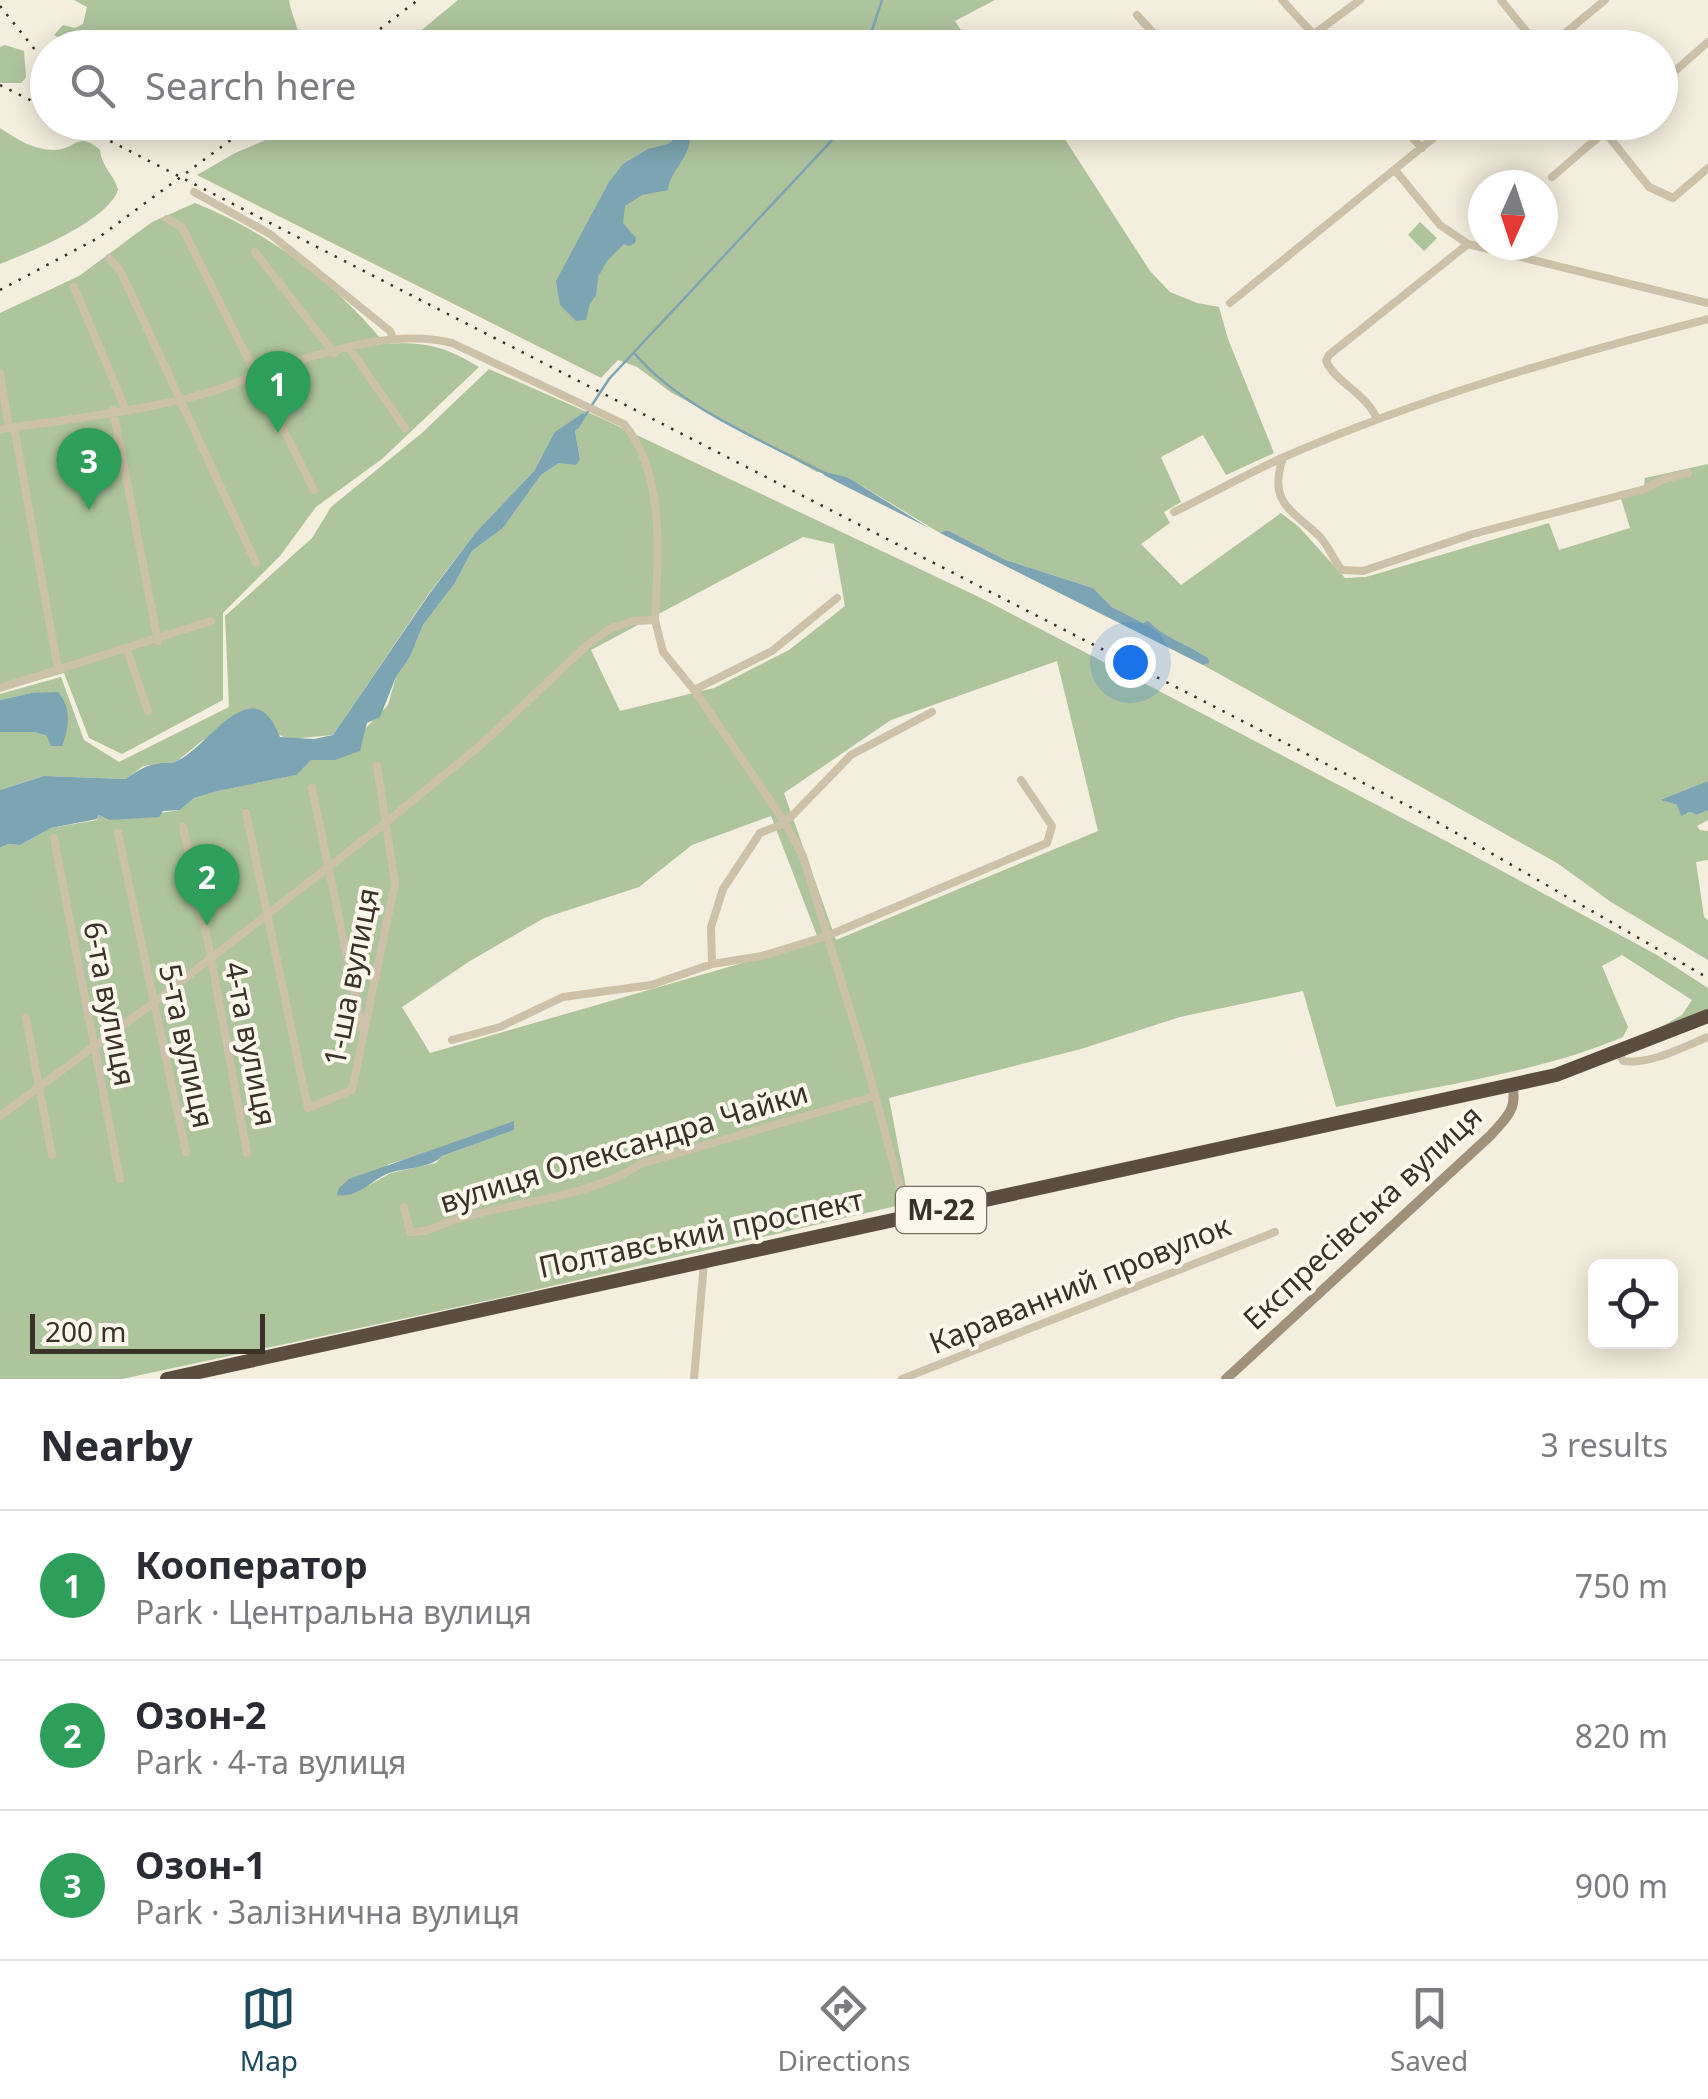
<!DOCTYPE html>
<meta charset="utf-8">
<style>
body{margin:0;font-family:"Noto Sans",sans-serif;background:#f7f7f7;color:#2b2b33}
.controls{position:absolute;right:30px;bottom:30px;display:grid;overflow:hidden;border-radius:15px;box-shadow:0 5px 25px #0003}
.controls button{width:90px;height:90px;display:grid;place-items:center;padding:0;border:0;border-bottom:2px solid #e1e1e2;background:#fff;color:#2b2b33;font:50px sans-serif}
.compass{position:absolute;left:1468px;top:170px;width:90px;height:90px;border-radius:50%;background:#fff;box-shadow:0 5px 25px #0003;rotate:183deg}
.scale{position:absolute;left:30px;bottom:25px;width:235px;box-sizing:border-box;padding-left:10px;border:5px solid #3a3229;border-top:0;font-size:28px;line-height:35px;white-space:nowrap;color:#3a3229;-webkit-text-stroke:8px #fbf7eb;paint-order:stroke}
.you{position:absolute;left:1130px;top:662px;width:35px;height:35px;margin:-25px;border:8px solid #fff;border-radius:50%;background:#1a73e8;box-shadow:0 0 0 15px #1a73e833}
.badge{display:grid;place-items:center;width:65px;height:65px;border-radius:50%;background:#1d4b5d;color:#fff;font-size:32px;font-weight:700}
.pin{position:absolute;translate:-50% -82px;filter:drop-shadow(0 2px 5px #0008)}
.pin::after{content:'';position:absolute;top:52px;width:35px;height:30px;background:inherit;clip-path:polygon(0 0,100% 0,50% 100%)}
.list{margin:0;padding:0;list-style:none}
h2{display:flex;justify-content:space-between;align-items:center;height:130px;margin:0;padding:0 40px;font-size:42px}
h2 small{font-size:32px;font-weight:400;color:#7c7c81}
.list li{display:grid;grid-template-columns:65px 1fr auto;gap:30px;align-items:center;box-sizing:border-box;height:150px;padding:0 40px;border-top:2px solid #e1e1e2}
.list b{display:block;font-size:38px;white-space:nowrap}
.list p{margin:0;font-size:32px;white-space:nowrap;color:#7c7c81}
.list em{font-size:32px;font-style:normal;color:#7c7c81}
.icon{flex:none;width:55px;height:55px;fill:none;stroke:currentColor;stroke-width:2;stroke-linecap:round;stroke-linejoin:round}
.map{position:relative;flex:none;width:1708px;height:1379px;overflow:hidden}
.search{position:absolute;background:#fff;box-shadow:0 5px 25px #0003;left:30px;right:30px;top:30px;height:110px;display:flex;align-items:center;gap:25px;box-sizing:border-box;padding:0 35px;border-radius:55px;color:#7c7c81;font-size:38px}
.sheet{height:580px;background:#fff}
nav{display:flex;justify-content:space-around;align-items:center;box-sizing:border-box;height:140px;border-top:2px solid #e1e1e2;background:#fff;font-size:28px;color:#7c7c81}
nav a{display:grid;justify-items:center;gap:5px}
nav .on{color:#1d4b5d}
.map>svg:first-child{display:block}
</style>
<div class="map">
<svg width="1708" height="1379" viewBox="0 0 1708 1379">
<rect width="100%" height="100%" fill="#f4eede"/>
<path fill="#aec49d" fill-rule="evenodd" d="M 74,0 L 289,0 C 291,15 301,32 300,44 L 296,48 L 77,47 L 54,35 L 63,25 L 75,28 L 83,24 L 87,7 Z
M 458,0 L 995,0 L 955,21 L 972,47 L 401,47 Z
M 5,45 L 24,51 L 26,77 L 21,83 L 0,83 L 0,47 Z
M 1034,122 L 1040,127 L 1052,123 L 1057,127 L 1150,271 L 1170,292 L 1197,303 L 1219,307 L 1228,339 L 1274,453 L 1226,475 L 1203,435 L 1161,457 L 1181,502 L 1164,512 L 1170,523 L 1141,544 L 1181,585 L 1281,513 L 1299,527 L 1345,578 L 1366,577 L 1549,523 L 1559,550 L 1630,528 L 1619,492 L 1644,486 L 1645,478 L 1708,464 L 1708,781 L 1660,800 L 1677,805 L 1687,814 L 1690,812 L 1697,815 L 1708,810 L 1708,820 L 1697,826 L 1700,830 L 1708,831 L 1708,860 L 1696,862 L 1704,917 L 1708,920 L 1708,960 L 1611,902 L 1557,863 L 1203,665 L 1208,663 L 1208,658 C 1188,644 1166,639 1148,622 L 1143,623 L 1112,607 L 1093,588 L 1006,560 L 947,530 L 940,533 L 849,478 C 837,478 829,469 817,472 L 672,393 L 637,367 L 618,360 L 601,378 L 197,175 L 235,153 L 306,123 Z
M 148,123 L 213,123 C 189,136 172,135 148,123 Z
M 0,128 C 16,139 34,150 54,150 C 77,150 77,130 100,150 C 102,168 114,174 118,190 C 107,222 30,252 0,264 Z
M 195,203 C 268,232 335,282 385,344 C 423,341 447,347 479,367 L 382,459 L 316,507 L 280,556 L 223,613 L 223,700 L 122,754 L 89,738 L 64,673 L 0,691 L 0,313 L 79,276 L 152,222 Z
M 1420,222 L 1437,238 L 1424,251 L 1408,235 Z
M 489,369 L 603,419 L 981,598 L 1465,851 L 1657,955 L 1708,988 L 1708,1009 L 1641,1038 L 1682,1015 L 1692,1000 L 1622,955 L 1602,966 L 1628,1027 L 1623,1037 C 1536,1074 1429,1087 1336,1107 L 1303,991 L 1180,1017 L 1081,1049 L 889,1098 L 909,1203 L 518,1294 L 122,1379 L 0,1379 L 0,848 L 8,844 L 20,845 L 51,828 L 97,820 L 99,815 L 109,820 L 180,810 L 194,798 L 218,791 L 295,775 L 311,760 L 335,760 L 388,705 L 396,677 L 410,657 L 423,625 L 455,583 L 472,551 L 503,528 L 541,475 L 559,463 L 580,459 L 575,431 L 542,456 L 534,471 L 476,532 L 430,592 L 333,735 L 289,739 L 277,734 L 203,740 L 176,762 L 143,766 L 126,779 L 44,776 L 0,790 L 0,732 L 34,732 L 47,736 L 31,693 L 0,700 L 0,694 L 61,677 L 84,740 L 119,762 L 229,707 L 225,616 L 312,538 L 331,507 L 422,433 ZM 803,537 L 834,544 L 845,606 L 789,650 L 714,688 L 620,711 L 591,650 ZM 1057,661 L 1098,831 L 836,940 L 784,793 L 891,720 ZM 771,816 L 819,941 L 430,1053 L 402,1007 L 470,961 L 544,918 L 639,887 L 692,845 ZM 514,1130 L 442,1156 L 436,1163 L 391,1173 L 353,1194 L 389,1164 Z"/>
<path fill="#7ca4b2" d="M 685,132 L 690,135 C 691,158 670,170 668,190 L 642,195 L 625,206 L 623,223 L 636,238 L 635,243 L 629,246 L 624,244 L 607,261 L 598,277 L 596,296 L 590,303 L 586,320 L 576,321 L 560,305 L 556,281 L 609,182 L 623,164 L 648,149 L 668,144 Z
M 583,413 L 586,415 L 575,431 L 580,459 L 576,465 L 559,463 L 541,475 L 503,528 L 472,551 L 455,583 L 423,625 L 410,657 L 396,677 L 380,717 L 367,723 L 360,751 L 335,760 L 311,760 L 296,775 L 218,791 L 194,798 L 180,810 L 163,811 L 159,817 L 109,820 L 99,815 L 97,819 L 51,828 L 20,845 L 8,844 L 0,848 L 0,790 L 44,776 L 126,779 C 138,770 146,765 162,763 C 165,763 175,763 177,761 C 210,746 253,667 280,737 L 314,739 L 333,735 L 430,593 L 476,532 L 534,471 L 555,432 Z
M 823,471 L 849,478 L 929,528 L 839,483 L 824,475 Z
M 947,530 L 1006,560 L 1093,588 L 1112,607 L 1143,623 L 1148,621 C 1166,639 1188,644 1208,658 L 1209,663 L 1203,665 L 940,533 Z
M 58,692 C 72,708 69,728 62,746 L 51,746 L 47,736 L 34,732 L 0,732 L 0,700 L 31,693 Z
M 1708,781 L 1708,810 L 1697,815 L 1690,812 L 1681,816 L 1677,805 L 1660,800 Z
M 514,1121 L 514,1130 L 442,1156 C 432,1168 405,1168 389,1173 C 371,1180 358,1199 337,1195 L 339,1188 L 349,1179 Z"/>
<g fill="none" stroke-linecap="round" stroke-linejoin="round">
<path stroke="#7ca4b2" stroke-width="2.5" d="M 866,48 L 882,0
M 635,354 C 681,408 762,440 824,473
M 577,428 L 609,379 L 835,137 L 840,122"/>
<path stroke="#cdc1a9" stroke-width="8" d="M 1282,0 L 1326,48
M 1501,0 L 1534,41 L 1536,48
M 1137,15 L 1167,48
M 1314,34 L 1360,0
M 1547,48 L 1605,0
M 1660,84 L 1708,42
M 1398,122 L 1422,148
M 1597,122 L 1649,187 L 1673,198 L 1708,168
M 1395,170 L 1440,225 L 1468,244 L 1708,303
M 1552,177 L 1616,122
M 194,192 L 270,234 L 390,331 L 393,338
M 167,219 L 182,227 L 314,490
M 255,252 L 334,353
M 109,258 L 120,270 L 256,563
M 74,287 L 125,408
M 1230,303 L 1453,122
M 350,349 L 405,428
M 0,373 L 9,428
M 113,410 L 158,641
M 1377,419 C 1365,392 1336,383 1326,361 L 1329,355 L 1468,244
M 14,427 L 58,669
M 0,429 C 58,421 211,404 254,373 C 317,357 387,327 452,343 L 624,424 C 666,474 658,558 655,620
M 1283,458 C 1267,504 1294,511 1320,537 C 1329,546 1333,560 1342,570 L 1363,571 L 1473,534 L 1645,489 L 1663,479 L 1688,473
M 1174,512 C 1211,494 1247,474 1284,457 C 1417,399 1568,355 1708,319
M 127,650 L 148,711
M 0,688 L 211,621
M 694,690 L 772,651 L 837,598
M 312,788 L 362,1028
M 246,813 L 308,1108 L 352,1090 L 395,883 L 377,766
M 183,827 L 209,947 L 247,1153
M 118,833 L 186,1152
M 54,838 L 120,1179
M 712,964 L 711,927 L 723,889 L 760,833 L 785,823 L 851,755 L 932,712
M 26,1018 L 52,1155
M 452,1040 L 500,1027 L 563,997 L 651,985 L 712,964 L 762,956 L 827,936 L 1047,843 L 1052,826 L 1021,780
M 1619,1052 L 1623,1061 C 1650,1065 1683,1047 1708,1037
M 0,1116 L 153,1003 L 384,824 L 482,744 L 586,646 L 611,628 L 634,621 L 655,620 L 663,652 L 694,690 L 744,762 L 785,823 L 803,856 L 866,1062 L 908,1217
M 404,1207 L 410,1232 C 428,1233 438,1225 454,1220 C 506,1204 598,1195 640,1164 L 875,1096
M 694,1379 L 704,1262
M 902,1379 L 1275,1232"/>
<path stroke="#a1917a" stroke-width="10" d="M 1226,1379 L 1491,1135 C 1507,1117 1518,1109 1512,1084"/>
<path stroke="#5b4e40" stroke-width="14" d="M 167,1379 L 1556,1075 L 1708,1016"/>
<path stroke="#3a3229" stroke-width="2.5" stroke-dasharray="2.5 8" stroke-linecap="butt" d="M 0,6 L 48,66
M 355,48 L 418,0
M 0,85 L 48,109
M 73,122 L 1418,811 L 1708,978
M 0,290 L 98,238 L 255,122"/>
</g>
<g text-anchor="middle" stroke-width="8" stroke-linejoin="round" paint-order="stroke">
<rect fill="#fbf7eb" stroke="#746d63" stroke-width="2.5" x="896" y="1187" width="90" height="46" rx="8"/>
<g font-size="28" font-weight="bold" fill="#3a3229">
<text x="941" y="1220">М-22</text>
</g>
<g font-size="30" fill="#3a3229" stroke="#fbf7eb">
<text transform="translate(352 977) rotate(-79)" y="10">1-ша вулиця</text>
<text transform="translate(109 1004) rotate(79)" y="10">6-та вулиця</text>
<text transform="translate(250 1044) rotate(79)" y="10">4-та вулиця</text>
<text transform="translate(186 1046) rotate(78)" y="10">5-та вулиця</text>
<text transform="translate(624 1148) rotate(-17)" y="10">вулиця Олександра Чайки</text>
<text transform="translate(1363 1218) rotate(-43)" y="10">Експресівська вулиця</text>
<text transform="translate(701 1234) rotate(-12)" y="10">Полтавський проспект</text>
<text transform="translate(1080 1285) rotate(-22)" y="10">Караванний провулок</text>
</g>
</g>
</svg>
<div class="controls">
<button><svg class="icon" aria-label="locate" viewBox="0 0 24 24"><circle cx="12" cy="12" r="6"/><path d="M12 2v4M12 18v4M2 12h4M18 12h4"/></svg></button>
</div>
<svg class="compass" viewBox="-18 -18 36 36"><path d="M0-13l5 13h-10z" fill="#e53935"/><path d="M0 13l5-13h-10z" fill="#7c7c81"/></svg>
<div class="scale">200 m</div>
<div class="you"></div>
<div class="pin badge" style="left:278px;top:433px;background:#2e9e5b">1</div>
<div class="pin badge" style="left:207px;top:926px;background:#2e9e5b">2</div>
<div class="pin badge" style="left:89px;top:510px;background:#2e9e5b">3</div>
<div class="search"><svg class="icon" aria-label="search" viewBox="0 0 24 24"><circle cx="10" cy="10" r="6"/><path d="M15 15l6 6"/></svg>Search here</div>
</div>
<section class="sheet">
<h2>Nearby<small>3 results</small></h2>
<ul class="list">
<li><span class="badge" style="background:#2e9e5b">1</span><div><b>Кооператор</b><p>Park · Центральна вулиця</p></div><em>750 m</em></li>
<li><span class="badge" style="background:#2e9e5b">2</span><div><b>Озон-2</b><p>Park · 4-та вулиця</p></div><em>820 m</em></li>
<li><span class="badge" style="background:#2e9e5b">3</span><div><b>Озон-1</b><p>Park · Залізнична вулиця</p></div><em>900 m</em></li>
</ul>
</section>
<nav>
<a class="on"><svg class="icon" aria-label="map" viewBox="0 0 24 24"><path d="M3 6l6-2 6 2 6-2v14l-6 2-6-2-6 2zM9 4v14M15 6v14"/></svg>Map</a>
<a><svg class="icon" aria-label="directions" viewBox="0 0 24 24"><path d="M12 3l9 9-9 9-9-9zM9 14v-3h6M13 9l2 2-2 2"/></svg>Directions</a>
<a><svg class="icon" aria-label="saved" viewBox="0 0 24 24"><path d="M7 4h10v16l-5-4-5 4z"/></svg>Saved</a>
</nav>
